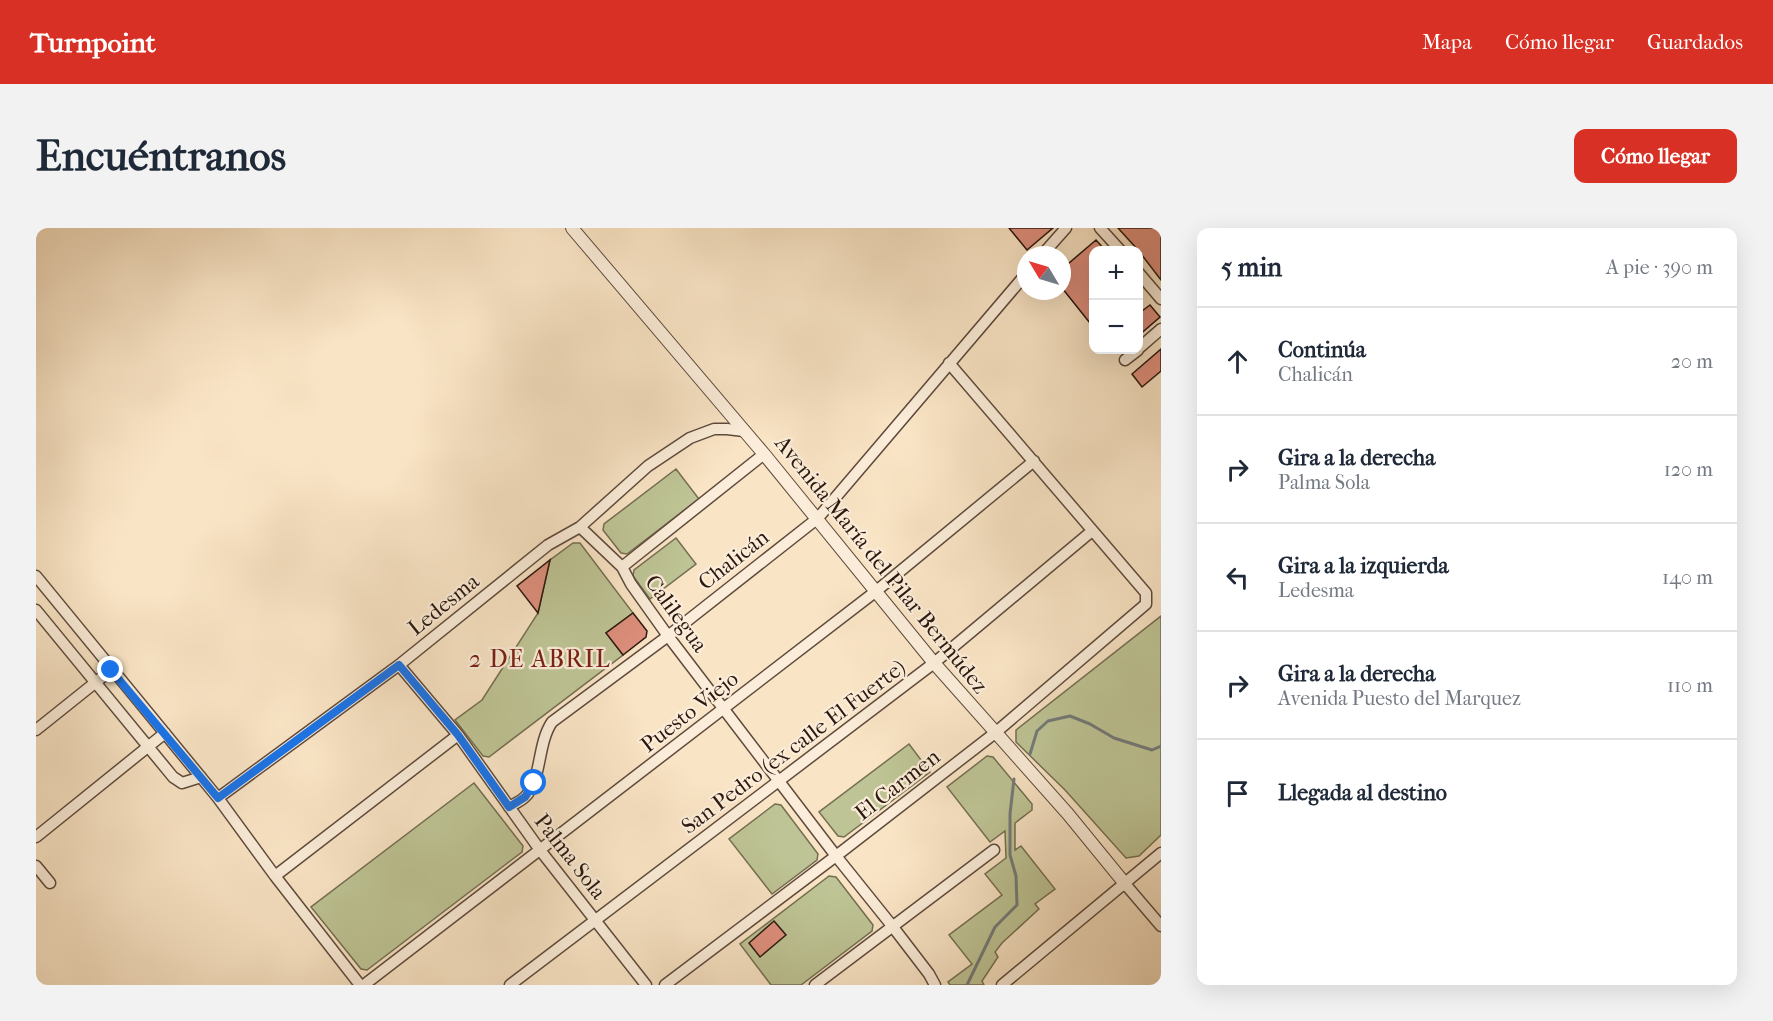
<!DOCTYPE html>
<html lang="es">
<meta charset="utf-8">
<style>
body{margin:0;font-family:"IM FELL French Canon",serif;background:#f2f2f3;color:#1f2937}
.controls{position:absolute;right:18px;top:18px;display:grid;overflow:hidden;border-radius:12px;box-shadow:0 6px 24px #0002}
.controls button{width:54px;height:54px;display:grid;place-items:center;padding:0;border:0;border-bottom:2px solid #e0e1e3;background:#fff;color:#1f2937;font:30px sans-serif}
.compass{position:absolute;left:981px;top:18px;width:54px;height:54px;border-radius:50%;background:#fff;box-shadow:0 6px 24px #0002;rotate:308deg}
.stop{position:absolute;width:18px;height:18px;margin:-14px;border:4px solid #1a73e8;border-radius:50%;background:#fff}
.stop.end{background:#1a73e8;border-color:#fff;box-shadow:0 2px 6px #0008}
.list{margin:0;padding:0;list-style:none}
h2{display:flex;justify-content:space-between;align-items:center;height:78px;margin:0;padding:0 24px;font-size:26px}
h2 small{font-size:20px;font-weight:400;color:#747a83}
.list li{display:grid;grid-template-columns:39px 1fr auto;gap:18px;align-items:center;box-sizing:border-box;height:108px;padding:0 24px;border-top:2px solid #e0e1e3}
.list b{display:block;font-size:22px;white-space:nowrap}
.list p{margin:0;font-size:20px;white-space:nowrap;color:#747a83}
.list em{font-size:20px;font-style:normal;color:#747a83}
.icon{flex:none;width:33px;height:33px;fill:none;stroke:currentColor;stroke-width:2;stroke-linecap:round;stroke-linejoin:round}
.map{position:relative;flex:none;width:1125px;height:757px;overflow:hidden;border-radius:12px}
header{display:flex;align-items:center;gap:36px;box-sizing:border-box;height:84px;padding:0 30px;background:#d93025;color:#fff}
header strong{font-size:28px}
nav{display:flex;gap:33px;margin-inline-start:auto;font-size:21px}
.intro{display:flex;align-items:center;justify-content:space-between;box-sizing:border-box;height:144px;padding:0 36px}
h1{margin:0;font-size:42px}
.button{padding:15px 27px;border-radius:12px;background:#d93025;color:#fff;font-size:21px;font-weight:700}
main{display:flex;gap:36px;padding:0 36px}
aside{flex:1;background:#fff;border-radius:12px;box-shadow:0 6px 24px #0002}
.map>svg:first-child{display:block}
</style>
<header>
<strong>Turnpoint</strong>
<nav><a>Mapa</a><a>Cómo llegar</a><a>Guardados</a></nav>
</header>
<div class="intro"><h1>Encuéntranos</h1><a class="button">Cómo llegar</a></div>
<main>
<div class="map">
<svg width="1125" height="757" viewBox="0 0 1125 757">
<rect width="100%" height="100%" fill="#f9e4c5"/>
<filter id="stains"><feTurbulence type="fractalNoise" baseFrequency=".00333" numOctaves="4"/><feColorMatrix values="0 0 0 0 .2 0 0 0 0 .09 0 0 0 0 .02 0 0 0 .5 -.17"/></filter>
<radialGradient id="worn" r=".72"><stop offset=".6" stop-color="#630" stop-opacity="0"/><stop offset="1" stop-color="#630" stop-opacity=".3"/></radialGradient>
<path fill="#bec495" stroke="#746e52" stroke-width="1.5" d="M 640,241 L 663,271 L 591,326 L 585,325 L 567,302 L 568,296 Z
M 640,310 L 660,336 L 614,371 L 597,348 L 598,342 Z
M 537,315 L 544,315 L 597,385 L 570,405 L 587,427 L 453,529 L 447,528 L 419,492 L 446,472 L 502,385 L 514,332 Z
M 1125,388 L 1125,607 L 1103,628 L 1090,630 L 1029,562 L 980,514 L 980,502 Z
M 873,516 L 894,544 L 808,609 L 802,608 L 783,584 Z
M 951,528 L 957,529 L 996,576 L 996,582 L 979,595 L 979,622 L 985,618 L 1019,661 L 999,676 L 1003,681 L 966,715 L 959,724 L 962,729 L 946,753 L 948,757 L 914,757 L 912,754 L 936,736 L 913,707 L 966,667 L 949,646 L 970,630 L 969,603 L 954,614 L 911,559 Z
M 438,555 L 487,618 L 486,624 L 331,742 L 325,741 L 275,679 Z
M 739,576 L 745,577 L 782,626 L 781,632 L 736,666 L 693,611 Z
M 793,648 L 800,649 L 837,697 L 836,703 L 765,757 L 735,757 L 704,716 Z"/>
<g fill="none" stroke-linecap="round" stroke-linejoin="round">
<path stroke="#737a79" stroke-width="3" d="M 994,526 L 1001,503 L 1012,493 L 1034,488 L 1054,496 L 1078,510 L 1116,522 L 1125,518
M 931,757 L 959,699 L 981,677 L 980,648 L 974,627 L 974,586 L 978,551"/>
</g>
<path fill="#df907e" stroke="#2a170f" stroke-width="1.5" d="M 973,0 L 1017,0 L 991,22 Z
M 1082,0 L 1125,0 L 1125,52 L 1102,22 Z
M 1060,12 L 1069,22 L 1058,22 L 1058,100 L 1026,60 L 1026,41 Z
M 1114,77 L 1124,89 L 1102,108 L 1102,86 Z
M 1125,121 L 1125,143 L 1106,159 L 1096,146 Z
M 514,332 L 502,385 L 481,358 Z
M 597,385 L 611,403 L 610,409 L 587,427 L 570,405 Z
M 738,693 L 750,707 L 724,729 L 713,715 Z"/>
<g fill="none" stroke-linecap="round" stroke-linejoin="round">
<g stroke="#5e4a3c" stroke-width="13">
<path id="minor" d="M 1064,0 L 1084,22
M 1006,27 L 1030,0
M 1102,44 L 1125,71
M 1102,121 L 1125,101
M 1089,132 L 1102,122
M 544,299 L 586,339 L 595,356 L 632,408 L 800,628 L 857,699 L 893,746 L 899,757
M 586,339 L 728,226
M 0,348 L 182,570 L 239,648 L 324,757
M 0,382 L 137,549 L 146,555 L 165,549
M 363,437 L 422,507 L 504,622 L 610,757
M 0,502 L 75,442
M 182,570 L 363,437 L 512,317 L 544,299 L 612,238 L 654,210 L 678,201 L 691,201 L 708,203
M 473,579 C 478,576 485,573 489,569 C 506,552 501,516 516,494 L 632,408 L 782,290 L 990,46
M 0,609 L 129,505
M 0,638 L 14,655
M 239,648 L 422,507
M 1090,657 L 1125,698
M 328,757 L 839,364 L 998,233
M 474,757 L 898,435 L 1056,303
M 629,757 L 800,628 L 959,505 L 1110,376 L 1110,365 L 913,135
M 779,757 L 958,622
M 966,757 L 1125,625"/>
</g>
<g stroke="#5e4a3c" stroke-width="14">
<path id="tertiary" d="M 536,0 L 728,226 L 898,435 L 1032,586 L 1090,657"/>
</g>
<use href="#minor" stroke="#fbedd9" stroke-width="10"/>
<use href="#tertiary" stroke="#fbedd9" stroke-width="12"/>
</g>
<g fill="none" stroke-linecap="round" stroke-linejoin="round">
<path stroke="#1a73e8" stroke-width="8" d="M 75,442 L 182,570 L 363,437 L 422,507 L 473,579 L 489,569 L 498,555"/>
</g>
<g text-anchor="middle" stroke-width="4.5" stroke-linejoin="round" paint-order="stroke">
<g font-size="22" fill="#2a170f" stroke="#fbedd9">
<text transform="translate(697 331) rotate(-38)" y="8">Chalicán</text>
<text transform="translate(846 336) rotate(51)" y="8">Avenida María del Pilar Bermúdez</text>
<text transform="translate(407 376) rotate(-39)" y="8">Ledesma</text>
<text transform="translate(641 385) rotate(54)" y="8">Calilegua</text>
<text transform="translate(653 483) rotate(-38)" y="8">Puesto Viejo</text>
<text transform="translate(757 518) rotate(-37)" y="8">San Pedro (ex calle El Fuerte)</text>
<text transform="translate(861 556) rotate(-38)" y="8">El Carmen</text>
<text transform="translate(535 628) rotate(52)" y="8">Palma Sola</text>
</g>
<g font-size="24" letter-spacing="1.5" fill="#7a1f14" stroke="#fbedd9">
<text x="504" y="439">2 DE ABRIL</text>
</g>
</g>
<rect width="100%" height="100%" filter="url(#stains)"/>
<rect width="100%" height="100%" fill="url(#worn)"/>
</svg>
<div class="controls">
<button>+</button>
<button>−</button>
</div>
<svg class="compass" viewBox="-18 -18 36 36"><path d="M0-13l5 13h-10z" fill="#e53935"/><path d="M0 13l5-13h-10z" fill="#747a83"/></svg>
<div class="stop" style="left:498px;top:555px"></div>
<div class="stop end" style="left:75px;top:442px"></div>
</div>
<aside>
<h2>5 min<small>A pie · 390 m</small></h2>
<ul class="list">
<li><svg class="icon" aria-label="ahead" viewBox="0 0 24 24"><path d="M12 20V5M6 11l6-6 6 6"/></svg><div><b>Continúa</b><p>Chalicán</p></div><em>20 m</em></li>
<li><svg class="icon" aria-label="right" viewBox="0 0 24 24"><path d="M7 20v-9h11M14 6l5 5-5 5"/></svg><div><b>Gira a la derecha</b><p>Palma Sola</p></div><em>120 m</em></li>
<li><svg class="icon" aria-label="left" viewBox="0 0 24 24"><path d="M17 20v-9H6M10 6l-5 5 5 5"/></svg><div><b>Gira a la izquierda</b><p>Ledesma</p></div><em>140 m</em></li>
<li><svg class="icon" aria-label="right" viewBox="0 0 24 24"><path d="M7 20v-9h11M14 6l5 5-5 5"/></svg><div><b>Gira a la derecha</b><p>Avenida Puesto del Marquez</p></div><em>110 m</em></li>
<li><svg class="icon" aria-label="arrive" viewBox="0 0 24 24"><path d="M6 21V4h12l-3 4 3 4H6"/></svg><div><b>Llegada al destino</b></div></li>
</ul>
</aside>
</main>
